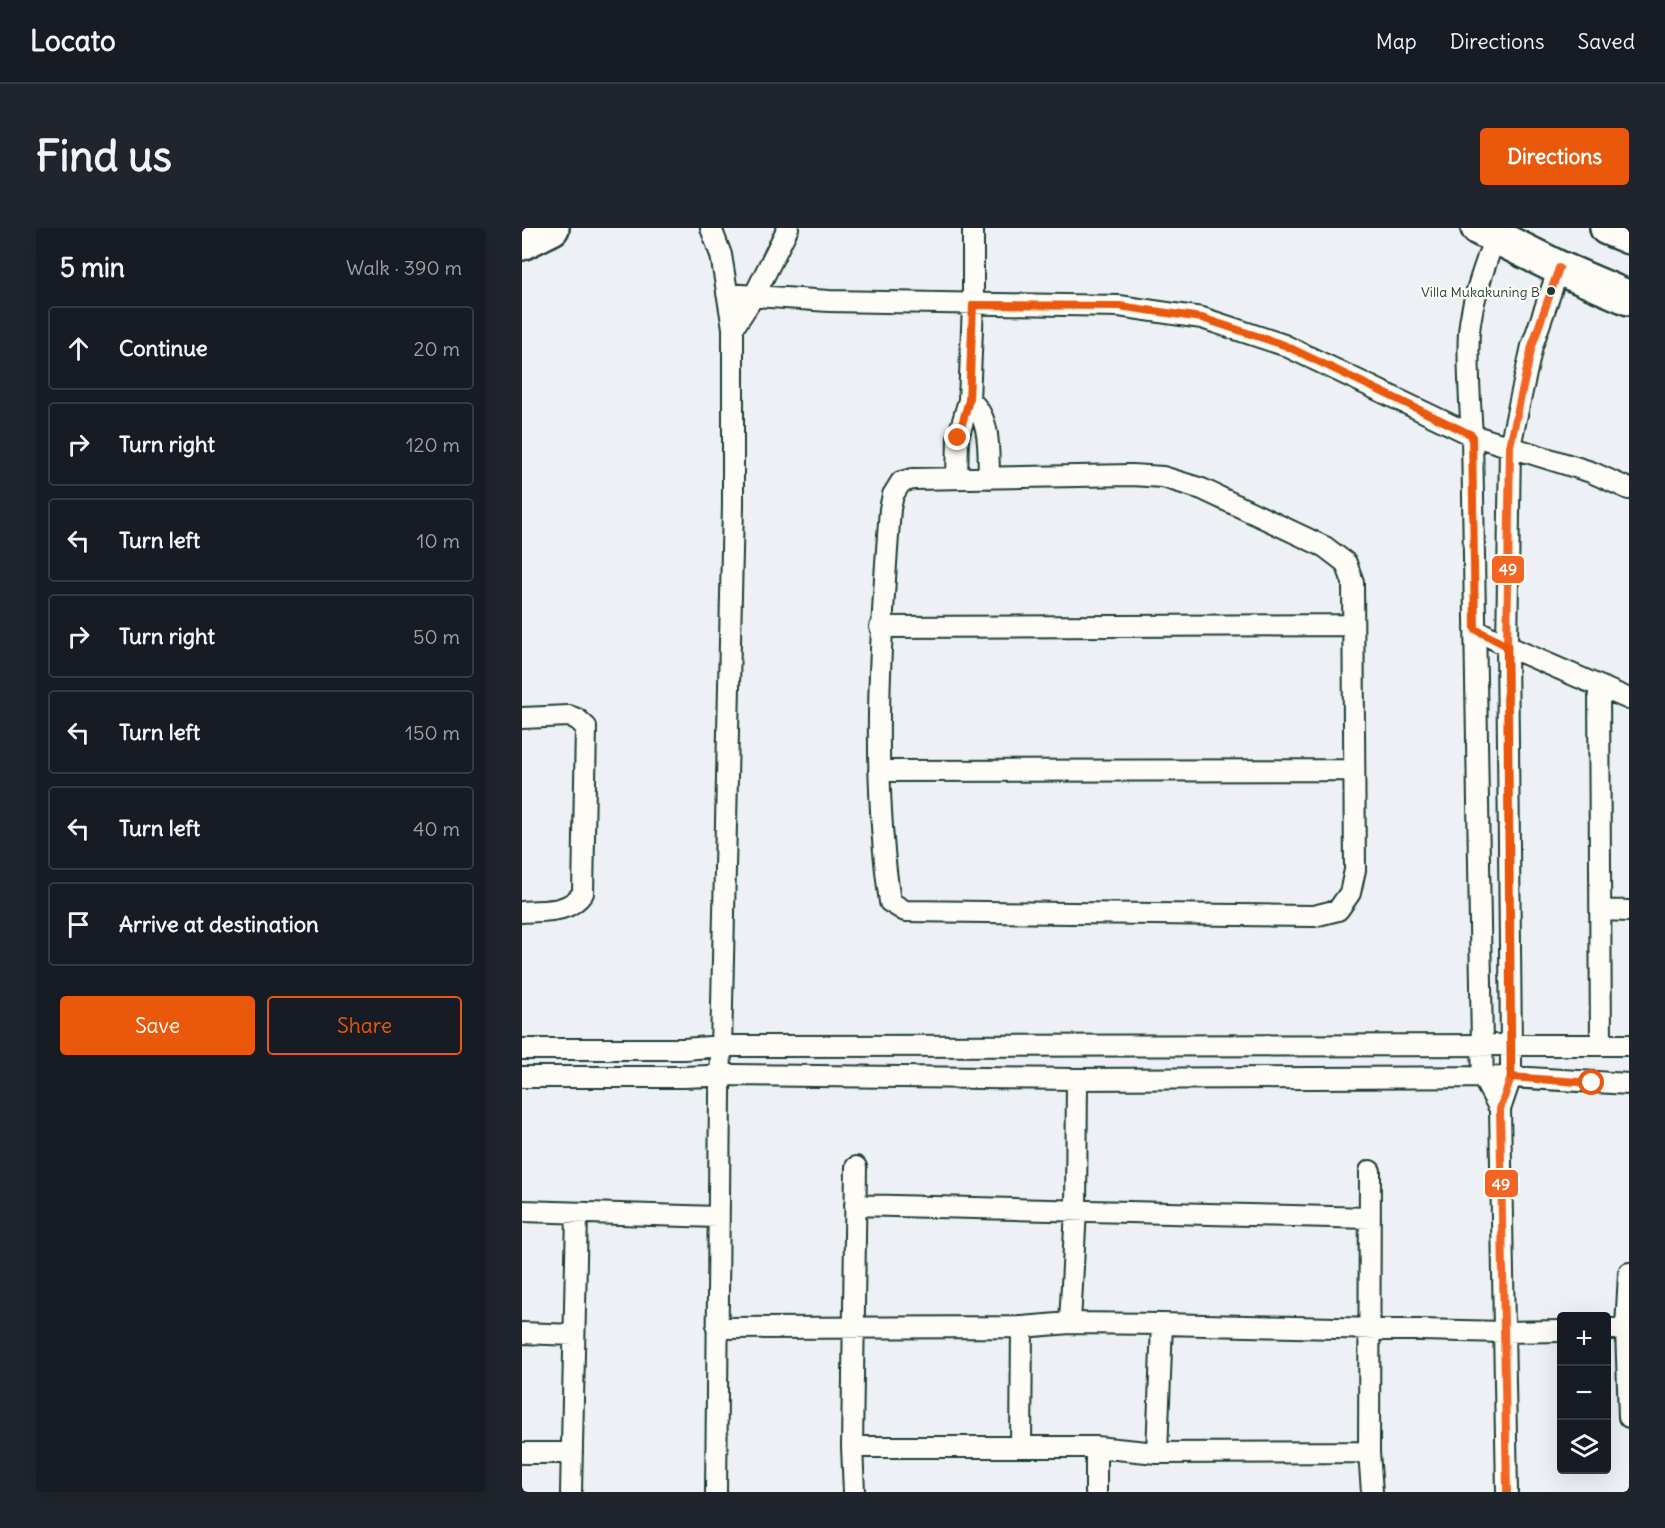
<!DOCTYPE html>
<meta charset="utf-8">
<style>
body{margin:0;font-family:Delius,sans-serif;background:#20242c;color:#f1f3f6}
.controls{position:absolute;right:18px;bottom:18px;display:grid;overflow:hidden;border-radius:6px;box-shadow:0 6px 24px #0002}
.controls button{width:54px;height:54px;display:grid;place-items:center;padding:0;border:0;border-bottom:2px solid #363941;background:#171b24;color:#f1f3f6;font:30px sans-serif}
.stop{position:absolute;width:18px;height:18px;margin:-14px;border:4px solid #ea580c;border-radius:50%;background:#fff}
.stop.end{background:#ea580c;border-color:#fff;box-shadow:0 2px 6px #0008}
.list{margin:0;padding:0;list-style:none}
h2{display:flex;justify-content:space-between;align-items:center;height:78px;margin:0;padding:0 24px;font-size:26px}
h2 small{font-size:20px;font-weight:400;color:#9ea1a6}
.list li{display:grid;grid-template-columns:39px 1fr auto;gap:18px;align-items:center;box-sizing:border-box;height:84px;margin:0 12px 12px;padding:0 12px;border:2px solid #363941;border-radius:6px}
.list b{display:block;font-size:22px;white-space:nowrap}
.list em{font-size:20px;font-style:normal;color:#9ea1a6}
.actions{display:flex;gap:12px;padding:18px 24px}
.actions a{flex:1;padding:14px 0;border:2px solid #ea580c;border-radius:6px;text-align:center;font-size:21px;color:#ea580c}
.actions .main{background:#ea580c;color:#fff}
.icon{flex:none;width:33px;height:33px;fill:none;stroke:currentColor;stroke-width:2;stroke-linecap:round;stroke-linejoin:round}
.map{position:relative;flex:none;width:1107px;height:1264px;overflow:hidden;border-radius:6px}
header{display:flex;align-items:center;gap:36px;box-sizing:border-box;height:84px;padding:0 30px;background:#171b24;border-bottom:2px solid #363941}
header strong{font-size:28px}
nav{display:flex;gap:33px;margin-inline-start:auto;font-size:21px}
.intro{display:flex;align-items:center;justify-content:space-between;box-sizing:border-box;height:144px;padding:0 36px}
h1{margin:0;font-size:42px}
.button{padding:15px 27px;border-radius:6px;background:#ea580c;color:#fff;font-size:21px;font-weight:700}
main{display:flex;gap:36px;padding:0 36px}
aside{flex:1;background:#171b24;border-radius:6px;box-shadow:0 6px 24px #0002}
.map>svg:first-child{display:block}
</style>
<header>
<strong>Locato</strong>
<nav><a>Map</a><a>Directions</a><a>Saved</a></nav>
</header>
<div class="intro"><h1>Find us</h1><a class="button">Directions</a></div>
<main>
<aside>
<h2>5 min<small>Walk · 390 m</small></h2>
<ul class="list">
<li><svg class="icon" aria-label="ahead" viewBox="0 0 24 24"><path d="M12 20V5M6 11l6-6 6 6"/></svg><div><b>Continue</b></div><em>20 m</em></li>
<li><svg class="icon" aria-label="right" viewBox="0 0 24 24"><path d="M7 20v-9h11M14 6l5 5-5 5"/></svg><div><b>Turn right</b></div><em>120 m</em></li>
<li><svg class="icon" aria-label="left" viewBox="0 0 24 24"><path d="M17 20v-9H6M10 6l-5 5 5 5"/></svg><div><b>Turn left</b></div><em>10 m</em></li>
<li><svg class="icon" aria-label="right" viewBox="0 0 24 24"><path d="M7 20v-9h11M14 6l5 5-5 5"/></svg><div><b>Turn right</b></div><em>50 m</em></li>
<li><svg class="icon" aria-label="left" viewBox="0 0 24 24"><path d="M17 20v-9H6M10 6l-5 5 5 5"/></svg><div><b>Turn left</b></div><em>150 m</em></li>
<li><svg class="icon" aria-label="left" viewBox="0 0 24 24"><path d="M17 20v-9H6M10 6l-5 5 5 5"/></svg><div><b>Turn left</b></div><em>40 m</em></li>
<li><svg class="icon" aria-label="arrive" viewBox="0 0 24 24"><path d="M6 21V4h12l-3 4 3 4H6"/></svg><div><b>Arrive at destination</b></div></li>
</ul>
<div class="actions"><a class="main">Save</a><a>Share</a></div>
</aside>
<div class="map">
<svg width="1107" height="1264" viewBox="0 0 1107 1264">
<rect width="100%" height="100%" fill="#edf1f6"/>
<filter id="ink" filterUnits="userSpaceOnUse"><feTurbulence type="fractalNoise" baseFrequency=".0167" numOctaves="2"/><feDisplacementMap in="SourceGraphic" scale="12" xChannelSelector="R" yChannelSelector="G"/><feConvolveMatrix kernelMatrix="1 2 1 2 8 2 1 2 1" color-interpolation-filters="sRGB"/></filter>
<g filter="url(#ink)">
<g fill="none" stroke-linecap="round" stroke-linejoin="round">
<g stroke="#1f3d34" stroke-width="24">
<path id="street" d="M 189,0 L 199,27 L 211,100 L 211,277 L 198,867 L 194,1264
M 973,9 C 962,40 950,71 947,104 C 945,138 948,173 950,207 L 960,818 L 961,850 L 978,881
M 205,66 L 307,73 L 597,78 L 680,90 L 762,117 L 950,207 L 1069,244 L 1107,261
M 211,100 L 232,68 L 266,0
M 447,172 C 470,190 466,224 467,250
M 610,247 L 641,249 L 680,261 L 803,319 L 824,335 L 831,354 L 833,642 L 828,665 L 816,682 L 792,688 L 383,683 L 368,674 C 349,544 358,411 368,281 L 371,267 L 379,254 L 391,251 Z
M 435,250 L 436,210 L 447,172 L 451,77 L 451,0
M 358,399 L 831,397
M 953,401 L 985,418 L 1107,471
M 1077,458 L 1079,817 L 1107,817
M 0,490 L 47,488 L 55,491 L 64,499 L 61,665 C 46,686 23,682 0,684
M 357,543 L 832,542
M 1079,682 L 1107,683
M 0,821 L 162,821 L 200,818 L 1079,817
M 0,849 L 161,849 L 212,847 L 555,851 L 989,849 L 1107,856
M 555,851 L 554,981 L 548,1095 L 500,1099 L 499,1219 L 574,1219 L 574,1264
M 334,939 L 330,1219 L 499,1219
M 333,977 L 848,990
M 0,983 L 196,989
M 1107,1045 L 1104,1101 L 1107,1189
M 548,1095 L 640,1096 L 635,1225 L 574,1219
M 640,1096 L 982,1104 L 1040,1103
M 195,1100 L 500,1099
M 1084,1101 L 1107,1101
M 0,1105 L 52,1107
M 330,1219 L 332,1264
M 847,1224 L 850,1264
M 0,1225 L 50,1225
M 635,1225 L 847,1224 L 848,943
M 49,1264 L 55,986
M 985,1264 L 978,881 L 989,849 L 989,818 L 985,418 L 988,218 L 1010,118 L 1037,40"/>
</g>
<g stroke="#1f3d34" stroke-width="38">
<path id="highway" d="M 956,0 L 1037,40 L 1107,70
M 1085,0 L 1107,9
M 0,15 L 30,0"/>
</g>
<use href="#street" stroke="#fdfcf7" stroke-width="20"/>
<use href="#highway" stroke="#fdfcf7" stroke-width="33"/>
<g stroke="#fdfcf7" stroke-width="12">
<path id="bus-1" d="M 985,1264 L 978,881 L 989,849 L 989,818 L 985,418 L 988,218 L 1010,118 L 1037,40"/>
</g>
<use href="#bus-1" stroke="#f26522" stroke-width="8"/>
</g>
</g>
<g fill="none" stroke-linecap="round" stroke-linejoin="round" filter="url(#ink)">
<path stroke="#ea580c" stroke-width="8" d="M 436,210 L 447,172 L 451,77 L 597,78 L 680,90 L 762,117 L 950,207 L 953,401 L 985,418 L 989,849 L 1070,855"/>
</g>
<circle fill="#1f3d34" stroke="#fdfcf7" stroke-width="2" cx="1029" cy="63" r="5"/>
<g text-anchor="middle" stroke-width="4.5" stroke-linejoin="round" paint-order="stroke">
<g font-size="14" fill="#1f3d34" stroke="#fdfcf7" text-anchor="end">
<text x="1018" y="69">Villa Mukakuning B</text>
</g>
</g>
<g stroke="#fdfcf7" stroke-width="2">
<rect x="969" y="327" width="34" height="29" rx="6" fill="#f26522"/>
<rect x="962" y="941" width="35" height="29" rx="6" fill="#f26522"/>
</g>
<g font-size="16" text-anchor="middle" font-weight="bold" fill="#fff">
<text x="986" y="347">49</text>
<text x="979" y="962">49</text>
</g>
</svg>
<div class="controls">
<button>+</button>
<button>−</button>
<button><svg class="icon" aria-label="layers" viewBox="0 0 24 24"><path d="M12 4l9 5-9 5-9-5zM3 14l9 5 9-5"/></svg></button>
</div>
<div class="stop" style="left:1070px;top:855px"></div>
<div class="stop end" style="left:436px;top:210px"></div>
</div>
</main>
